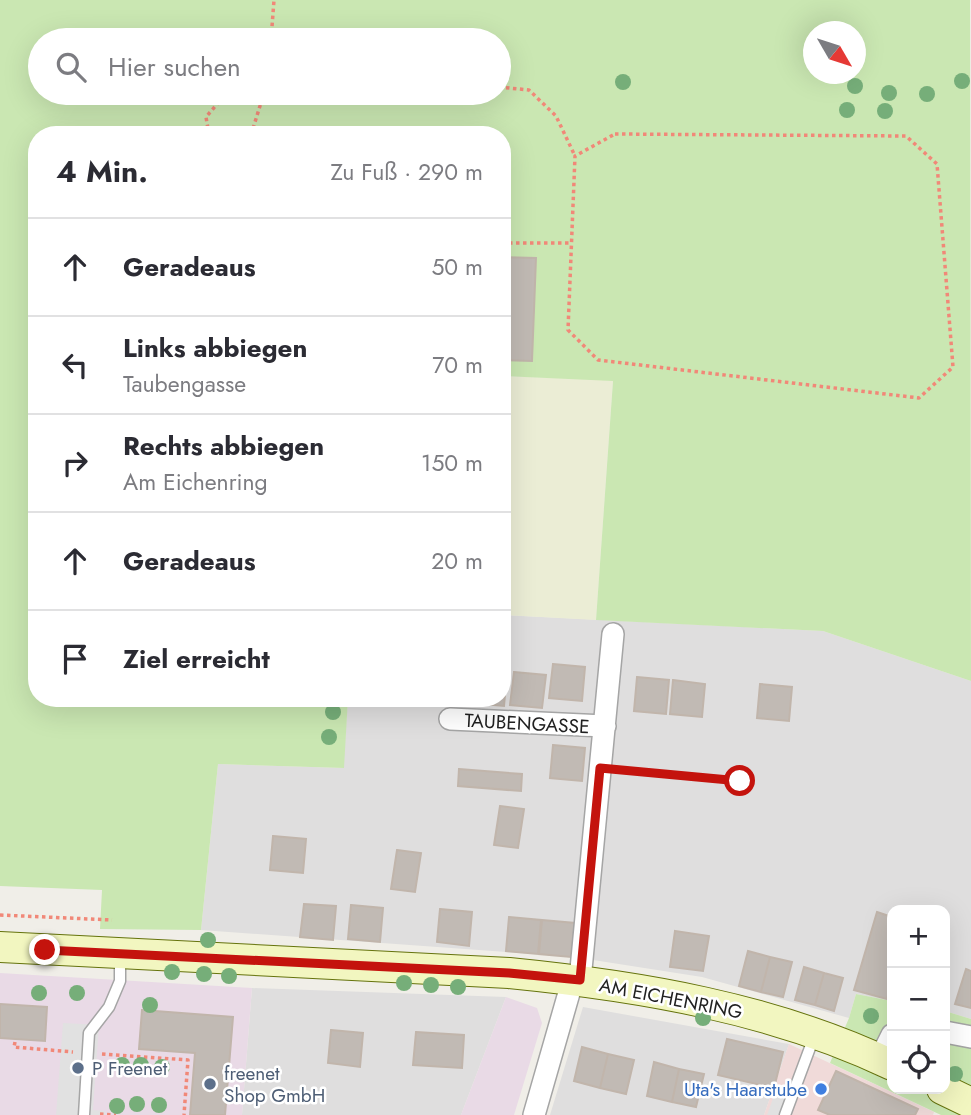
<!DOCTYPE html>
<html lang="de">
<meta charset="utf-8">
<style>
body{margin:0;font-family:Jost,sans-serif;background:#f2f2f3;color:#2b2b33}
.controls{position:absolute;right:21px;bottom:21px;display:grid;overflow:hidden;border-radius:14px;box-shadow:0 7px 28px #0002}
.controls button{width:63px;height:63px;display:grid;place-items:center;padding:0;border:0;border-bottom:2px solid #e1e1e2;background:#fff;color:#2b2b33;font:35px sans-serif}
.compass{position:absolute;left:803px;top:21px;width:63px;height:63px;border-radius:50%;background:#fff;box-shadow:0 7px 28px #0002;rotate:129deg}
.stop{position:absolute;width:21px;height:21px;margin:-16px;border:5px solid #c4130d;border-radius:50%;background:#fff}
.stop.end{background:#c4130d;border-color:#fff;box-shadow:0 2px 7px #0008}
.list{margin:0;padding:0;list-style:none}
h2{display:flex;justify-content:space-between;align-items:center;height:91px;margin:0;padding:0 28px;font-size:30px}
h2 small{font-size:23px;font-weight:400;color:#7c7c81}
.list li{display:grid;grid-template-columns:46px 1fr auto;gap:21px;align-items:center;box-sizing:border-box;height:98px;padding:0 28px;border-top:2px solid #e1e1e2}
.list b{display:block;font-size:26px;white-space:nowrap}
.list p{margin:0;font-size:23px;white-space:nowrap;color:#7c7c81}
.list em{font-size:23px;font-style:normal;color:#7c7c81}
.icon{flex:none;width:38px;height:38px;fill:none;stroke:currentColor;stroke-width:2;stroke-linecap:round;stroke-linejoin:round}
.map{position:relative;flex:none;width:971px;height:1115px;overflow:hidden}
.search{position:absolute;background:#fff;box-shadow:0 7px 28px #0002;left:28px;top:28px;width:483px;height:77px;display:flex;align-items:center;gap:18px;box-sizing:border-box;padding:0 24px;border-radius:38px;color:#7c7c81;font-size:26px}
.panel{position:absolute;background:#fff;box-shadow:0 7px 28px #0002;left:28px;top:126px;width:483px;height:581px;border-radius:28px}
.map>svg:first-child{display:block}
</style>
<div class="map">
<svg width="971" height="1115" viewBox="0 0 971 1115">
<rect width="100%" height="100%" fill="#f0eee8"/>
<path fill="#dfdede" d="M 502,615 L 823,631 L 971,681 L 971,1019 L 945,1011 L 945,910 L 892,910 L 892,1001 L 856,994 L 849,1018 L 702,977 L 574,957 L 201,930 L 218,764 L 343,768 L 348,698 L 502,698 Z
M 252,988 L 506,997 L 461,1115 L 242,1115 Z
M 583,1007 L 789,1044 L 764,1115 L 550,1115 Z"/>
<path fill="#f0dad9" d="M 789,1044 L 934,1112 L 933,1115 L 764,1115 Z"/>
<path fill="#e9dae6" d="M 0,973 L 252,988 L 242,1115 L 0,1115 Z
M 506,997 L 537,1008 L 542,1023 L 514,1115 L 461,1115 Z"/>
<path fill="#ebedd5" d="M 502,376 L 613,380 L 596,620 L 502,615 Z"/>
<path fill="#cae7b2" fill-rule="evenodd" d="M 0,0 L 970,0 L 971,681 L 823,631 L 596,620 L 613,381 L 502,376 L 502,135 L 37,135 L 37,698 L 348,698 L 344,768 L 218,764 L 201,930 L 100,929 L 102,890 L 0,886 ZM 814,32 L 856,32 L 856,74 L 814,74 ZM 40,40 L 499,40 L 499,93 L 40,93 Z
M 856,994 L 892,1001 L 892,1089 L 945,1089 L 945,1011 L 971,1019 L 971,1115 L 941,1115 L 830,1063 L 849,1018 Z"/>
<path fill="#e1e1e1" d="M 63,1023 L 99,1025 L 93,1110 L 105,1111 L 105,1115 L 56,1115 Z
M 775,1093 L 786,1097 L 780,1115 L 767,1115 Z"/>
<path fill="#c1bab4" stroke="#c1b5ab" stroke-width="2" d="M 502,257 L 536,258 L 532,361 L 502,360 Z
M 553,664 L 585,667 L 582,701 L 549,698 Z
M 502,672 L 507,673 L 504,706 L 472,703 L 472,698 L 502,698 Z
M 514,672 L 546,675 L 542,708 L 510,705 Z
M 637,677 L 669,680 L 666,714 L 634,711 Z
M 673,680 L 705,684 L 702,717 L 670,714 Z
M 760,684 L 792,687 L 789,721 L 757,718 Z
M 361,698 L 394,698 L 393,705 L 361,702 Z
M 553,745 L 585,748 L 582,781 L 550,778 Z
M 459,769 L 522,774 L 521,791 L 458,786 Z
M 500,806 L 524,809 L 518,848 L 494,845 Z
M 273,836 L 306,839 L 303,873 L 270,870 Z
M 397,850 L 421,853 L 415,892 L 391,889 Z
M 304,904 L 336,906 L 333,940 L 300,937 Z
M 351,905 L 383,908 L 380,942 L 348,939 Z
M 440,909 L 472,912 L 469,946 L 437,942 Z
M 877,912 L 892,917 L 892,980 L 887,999 L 854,990 Z
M 509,917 L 541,920 L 538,954 L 506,951 Z
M 542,920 L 575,923 L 571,957 L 539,954 Z
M 675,931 L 709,936 L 703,971 L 670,967 Z
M 748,951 L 770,957 L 761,992 L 739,986 Z
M 770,957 L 792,962 L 783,997 L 761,992 Z
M 804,967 L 824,973 L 815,1005 L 795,1000 Z
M 966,969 L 971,971 L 971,1008 L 955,1004 Z
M 824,973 L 843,978 L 834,1011 L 815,1005 Z
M 0,1004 L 47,1007 L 45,1041 L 0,1038 Z
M 142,1010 L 233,1017 L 225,1115 L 190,1115 L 195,1053 L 139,1049 Z
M 331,1030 L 363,1033 L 360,1067 L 328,1063 Z
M 416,1032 L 464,1035 L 462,1068 L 413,1065 Z
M 727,1039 L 783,1052 L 774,1088 L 718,1075 Z
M 582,1047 L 608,1054 L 600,1088 L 574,1081 Z
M 608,1054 L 634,1060 L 626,1094 L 600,1088 Z
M 654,1062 L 679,1069 L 672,1102 L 647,1096 Z
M 679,1069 L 704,1074 L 696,1107 L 672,1102 Z
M 836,1071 L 918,1109 L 915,1115 L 830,1115 L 818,1110 Z"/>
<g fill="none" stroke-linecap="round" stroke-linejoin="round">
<g stroke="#a5a5a5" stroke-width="13">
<path id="service" d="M 84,1115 L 89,1033 L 109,1007 L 120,981 L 120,956
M 785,1115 L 814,1037"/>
</g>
<g stroke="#a5a5a5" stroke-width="24">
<path id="minor" d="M 450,719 L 605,726
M 580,980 L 613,634
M 945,1032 L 971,1037
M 880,1059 L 892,1035
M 534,1115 L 573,979"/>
</g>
<g stroke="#65730c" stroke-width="32">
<path id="secondary" d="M 0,947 L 509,973 C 640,986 772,1008 892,1065
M 942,1089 L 971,1103"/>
</g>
<path stroke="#f18878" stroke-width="3.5" stroke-dasharray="3.5 3.5" stroke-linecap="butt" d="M 273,31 L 281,40
M 271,40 L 274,0
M 499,87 L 529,90 L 556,116 L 575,156
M 615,134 L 906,136 L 937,164 L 953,367 L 919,398 L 598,360 L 568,330 L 575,156 Z
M 209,135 L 206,117 L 225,95 L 232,93
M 251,135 L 264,93
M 502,243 L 569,243
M 620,770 L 740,781
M 0,915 L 112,920
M 15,1042 L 14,1047 L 73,1052
M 102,1054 L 188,1060 L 184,1115
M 100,1114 L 116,1115"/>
<use href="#service" stroke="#fff" stroke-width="10"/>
<use href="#minor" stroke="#fff" stroke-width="21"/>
<use href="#secondary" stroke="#f2f6c0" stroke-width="30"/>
</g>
<g fill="#76ae79">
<circle cx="962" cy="81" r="8"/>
<circle cx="623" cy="82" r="8"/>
<circle cx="855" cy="86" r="8"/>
<circle cx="889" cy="93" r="8"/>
<circle cx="927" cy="94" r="8"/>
<circle cx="847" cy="110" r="8"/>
<circle cx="885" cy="111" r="8"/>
<circle cx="333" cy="712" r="8"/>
<circle cx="329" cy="737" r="8"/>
<circle cx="208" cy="940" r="8"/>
<circle cx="172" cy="972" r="8"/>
<circle cx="204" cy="974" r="8"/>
<circle cx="229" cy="976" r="8"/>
<circle cx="404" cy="983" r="8"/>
<circle cx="431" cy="985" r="8"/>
<circle cx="458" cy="987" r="8"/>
<circle cx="39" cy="993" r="8"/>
<circle cx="77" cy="993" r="8"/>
<circle cx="150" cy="1005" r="8"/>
<circle cx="871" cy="1016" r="8"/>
<circle cx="703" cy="1018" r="8"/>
<circle cx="122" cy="1065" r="8"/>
<circle cx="141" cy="1065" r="8"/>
<circle cx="162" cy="1067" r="8"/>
<circle cx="955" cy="1074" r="8"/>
<circle cx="137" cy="1104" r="8"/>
<circle cx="159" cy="1105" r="8"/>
<circle cx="117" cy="1106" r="8"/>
</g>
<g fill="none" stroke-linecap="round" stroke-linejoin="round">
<path stroke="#c4130d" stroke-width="9" d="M 45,950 L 509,973 L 580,980 L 600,768 L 740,781"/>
</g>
<g fill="#5c6f8a" stroke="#fff" stroke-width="2.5">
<circle cx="78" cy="1068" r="7"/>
<circle cx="210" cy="1084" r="7"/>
</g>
<circle fill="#3f7fe0" stroke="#fff" stroke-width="2.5" cx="821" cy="1089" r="7"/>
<g text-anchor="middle" stroke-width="5" stroke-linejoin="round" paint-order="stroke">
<g font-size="19" fill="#212121" stroke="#fff">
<text transform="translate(527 723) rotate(3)" y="7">TAUBENGASSE</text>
<text transform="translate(671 998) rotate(11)" y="7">AM EICHENRING</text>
</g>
<g font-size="19" fill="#4e5e75" stroke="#fff" text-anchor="start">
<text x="92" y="1075">P Freenet</text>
<text x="224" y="1080">freenet<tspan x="224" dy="22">Shop GmbH</tspan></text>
</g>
<g font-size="19" fill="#366cbe" stroke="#fff" text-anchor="end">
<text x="807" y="1096">Uta's Haarstube</text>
</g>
</g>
</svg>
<div class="controls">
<button>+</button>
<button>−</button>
<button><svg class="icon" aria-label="locate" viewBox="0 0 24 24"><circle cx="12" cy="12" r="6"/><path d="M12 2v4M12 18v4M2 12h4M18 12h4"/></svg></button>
</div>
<svg class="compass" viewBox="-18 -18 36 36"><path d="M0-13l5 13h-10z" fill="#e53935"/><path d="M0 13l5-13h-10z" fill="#7c7c81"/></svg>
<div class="stop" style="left:740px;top:781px"></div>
<div class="stop end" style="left:45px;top:950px"></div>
<div class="search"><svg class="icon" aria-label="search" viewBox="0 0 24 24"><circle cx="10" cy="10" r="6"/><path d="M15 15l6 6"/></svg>Hier suchen</div>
<section class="panel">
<h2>4 Min.<small>Zu Fuß · 290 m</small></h2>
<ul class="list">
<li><svg class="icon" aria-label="ahead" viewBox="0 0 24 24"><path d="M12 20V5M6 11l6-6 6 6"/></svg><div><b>Geradeaus</b></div><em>50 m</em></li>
<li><svg class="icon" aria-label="left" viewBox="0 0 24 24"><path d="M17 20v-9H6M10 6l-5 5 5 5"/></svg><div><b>Links abbiegen</b><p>Taubengasse</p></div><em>70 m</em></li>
<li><svg class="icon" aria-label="right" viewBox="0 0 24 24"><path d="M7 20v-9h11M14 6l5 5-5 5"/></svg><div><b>Rechts abbiegen</b><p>Am Eichenring</p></div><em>150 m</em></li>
<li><svg class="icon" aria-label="ahead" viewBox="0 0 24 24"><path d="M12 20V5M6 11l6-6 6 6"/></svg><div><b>Geradeaus</b></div><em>20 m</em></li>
<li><svg class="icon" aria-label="arrive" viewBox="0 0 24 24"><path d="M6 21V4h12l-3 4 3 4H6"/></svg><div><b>Ziel erreicht</b></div></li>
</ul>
</section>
</div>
